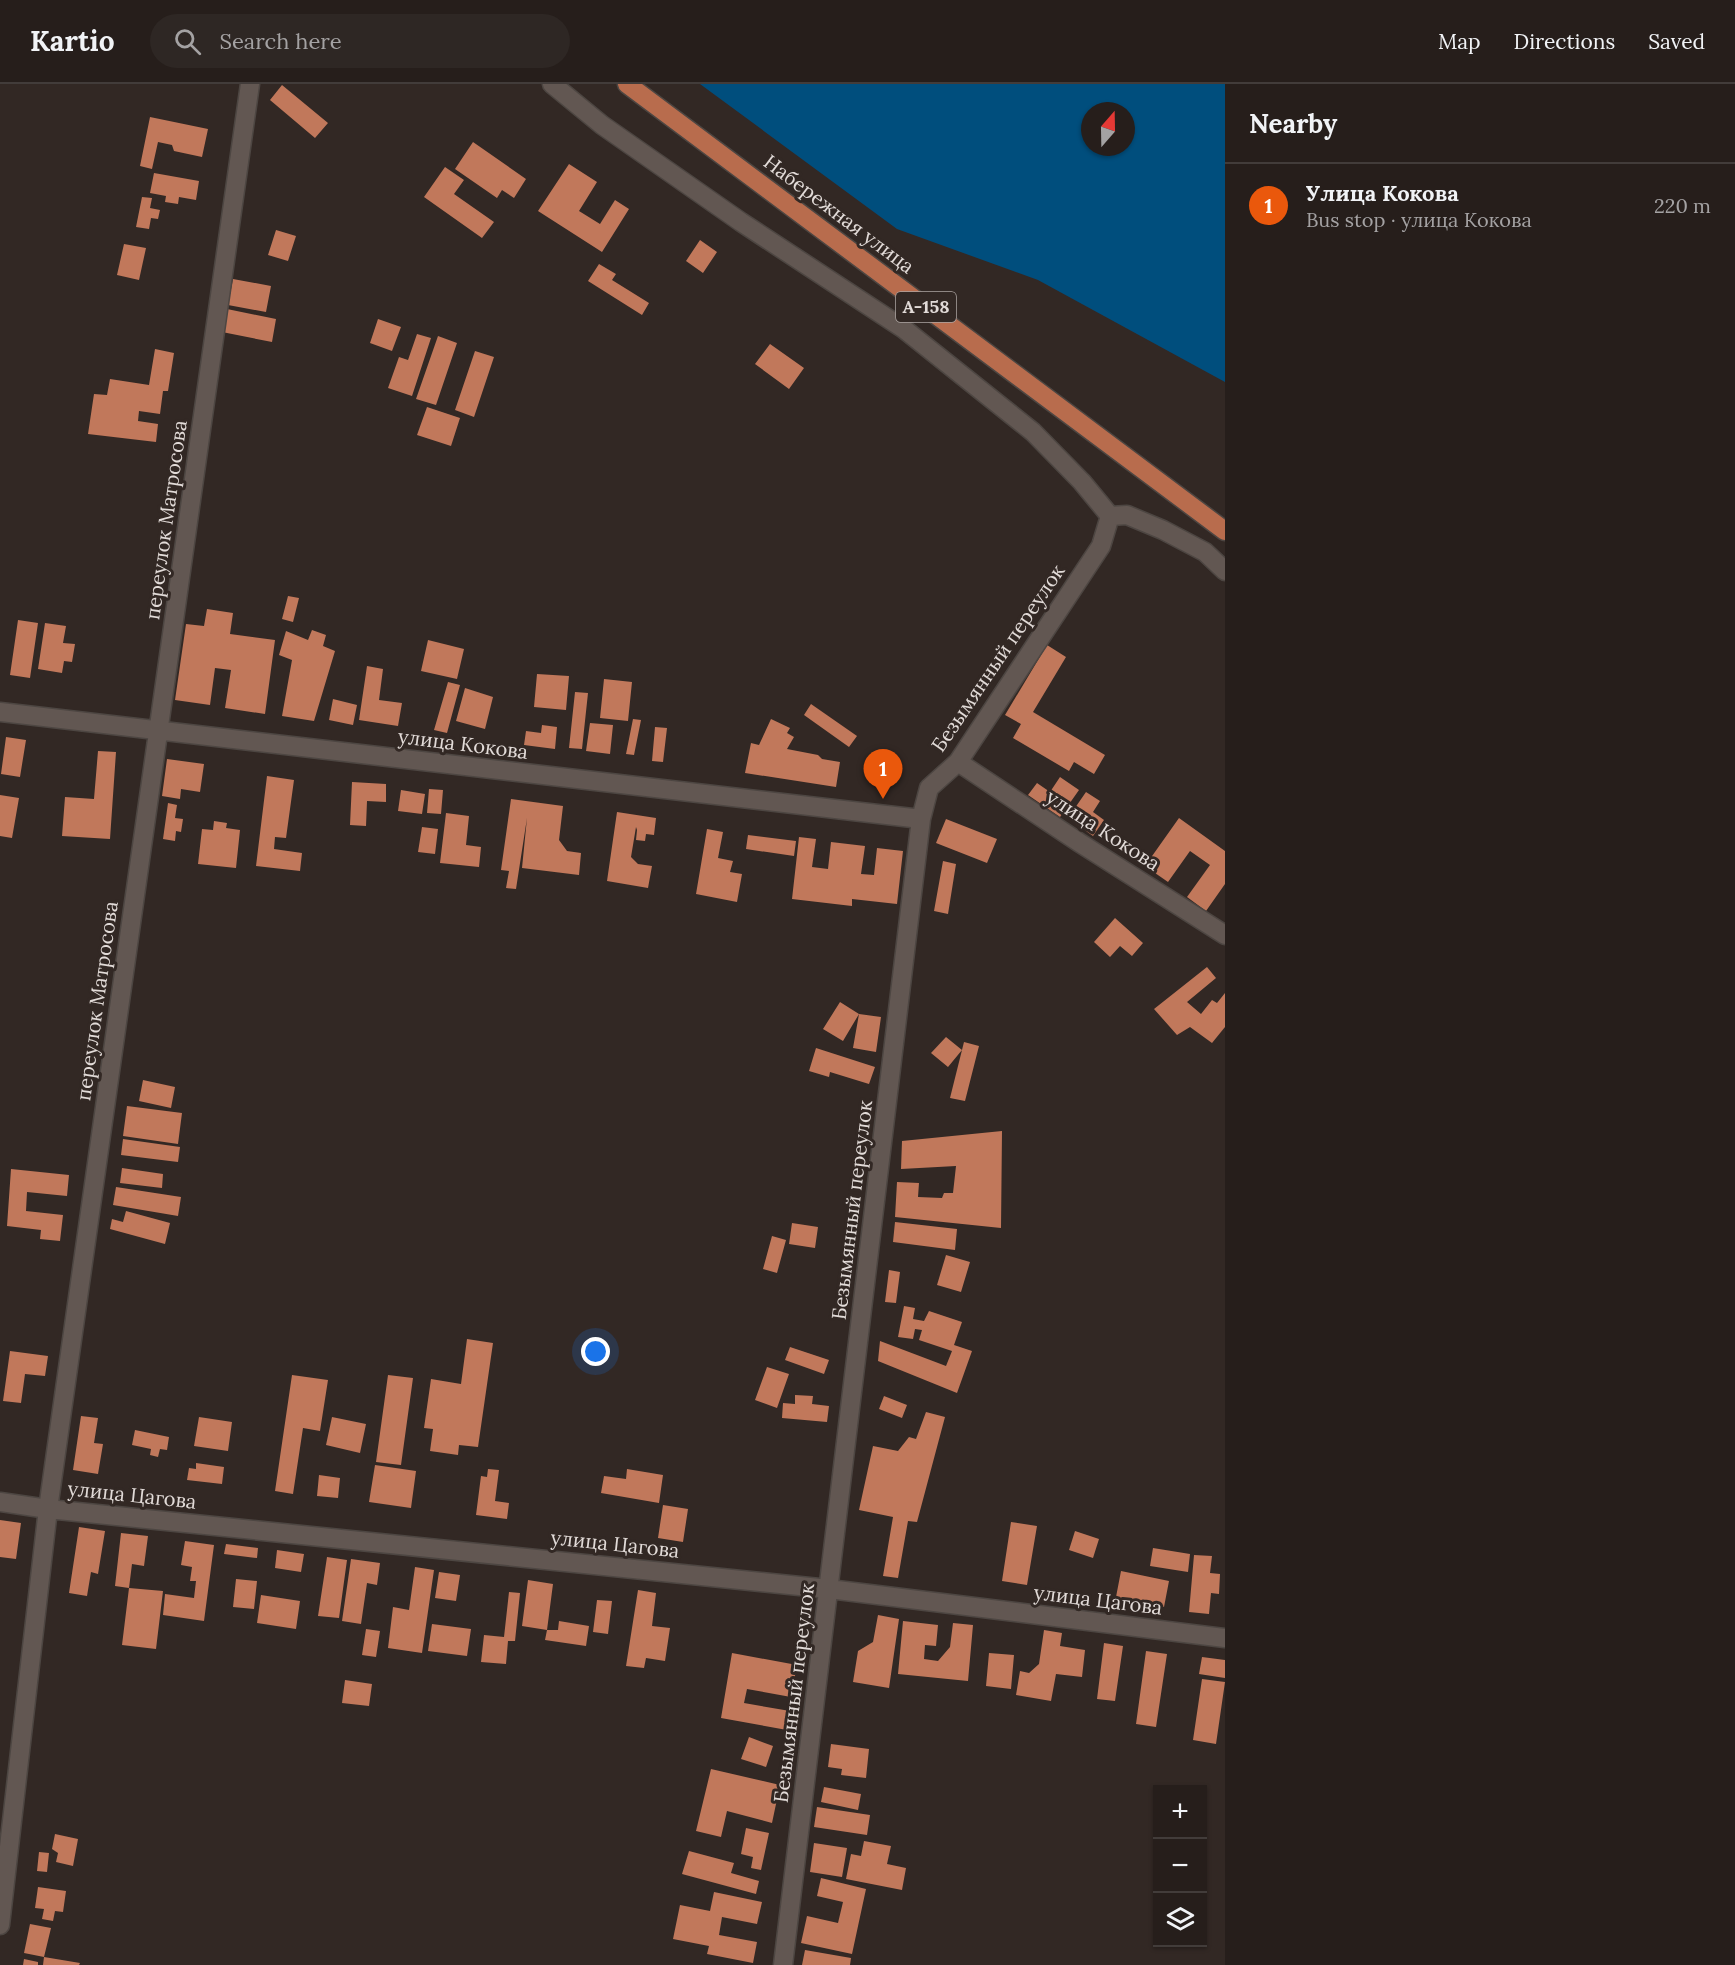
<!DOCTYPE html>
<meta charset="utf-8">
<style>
body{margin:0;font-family:Lora,serif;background:#2e2724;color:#f1f3f6}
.controls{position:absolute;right:18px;bottom:18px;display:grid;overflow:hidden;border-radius:0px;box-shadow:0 2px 4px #0004}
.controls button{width:54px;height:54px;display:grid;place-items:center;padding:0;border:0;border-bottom:2px solid #423c3a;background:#261e1b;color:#f1f3f6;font:30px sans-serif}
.compass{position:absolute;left:1081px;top:18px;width:54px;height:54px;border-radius:50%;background:#261e1b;box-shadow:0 2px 4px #0004;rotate:20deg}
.you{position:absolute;left:596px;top:1268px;width:21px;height:21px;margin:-15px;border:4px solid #fff;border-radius:50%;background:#1a73e8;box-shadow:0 0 0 9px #1a73e833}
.badge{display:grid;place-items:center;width:39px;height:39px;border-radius:50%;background:#ea580c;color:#fff;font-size:20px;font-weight:700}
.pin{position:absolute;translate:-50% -50px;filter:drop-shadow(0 2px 3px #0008)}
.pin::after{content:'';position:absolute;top:32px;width:21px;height:18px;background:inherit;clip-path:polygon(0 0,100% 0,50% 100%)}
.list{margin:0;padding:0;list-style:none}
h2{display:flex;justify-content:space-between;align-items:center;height:78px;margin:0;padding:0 24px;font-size:26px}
h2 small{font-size:20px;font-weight:400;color:#a4a2a3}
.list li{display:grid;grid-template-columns:39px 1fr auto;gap:18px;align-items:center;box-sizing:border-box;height:84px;padding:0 24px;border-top:2px solid #423c3a}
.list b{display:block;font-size:22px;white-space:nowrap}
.list p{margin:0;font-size:20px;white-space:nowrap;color:#a4a2a3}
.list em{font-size:20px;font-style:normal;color:#a4a2a3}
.icon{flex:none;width:33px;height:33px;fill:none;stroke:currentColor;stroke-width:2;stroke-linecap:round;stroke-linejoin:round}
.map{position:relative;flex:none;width:1225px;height:1881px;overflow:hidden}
header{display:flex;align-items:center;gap:36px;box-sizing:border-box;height:84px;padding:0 30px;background:#261e1b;border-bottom:2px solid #423c3a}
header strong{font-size:28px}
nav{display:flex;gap:33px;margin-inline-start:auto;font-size:21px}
.search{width:420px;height:54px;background:#2e2724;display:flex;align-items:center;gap:15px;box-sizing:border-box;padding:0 21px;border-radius:33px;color:#a4a2a3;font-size:22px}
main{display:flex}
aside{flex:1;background:#261e1b}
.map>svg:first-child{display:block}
</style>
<header>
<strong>Kartio</strong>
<div class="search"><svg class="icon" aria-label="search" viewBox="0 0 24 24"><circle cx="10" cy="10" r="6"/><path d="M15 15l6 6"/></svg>Search here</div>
<nav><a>Map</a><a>Directions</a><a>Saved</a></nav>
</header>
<main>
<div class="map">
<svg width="1225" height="1881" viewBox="0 0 1225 1881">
<rect width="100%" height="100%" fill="#322824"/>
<path fill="#004e7d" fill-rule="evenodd" d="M 700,0 L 1225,0 L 1225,298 L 1038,196 L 897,145 ZM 1090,27 L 1126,27 L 1126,63 L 1090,63 Z"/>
<path fill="#c1785b" d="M 282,1 L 328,39 L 315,54 L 270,16 Z
M 150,33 L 208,45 L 202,73 L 174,67 L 172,61 L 158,58 L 152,85 L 140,82 Z
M 473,58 L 526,95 L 514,114 L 502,106 L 497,114 L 455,85 Z
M 569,80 L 597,98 L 579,127 L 600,140 L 615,116 L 629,125 L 602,168 L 538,127 Z
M 445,83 L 464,96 L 454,110 L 494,138 L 482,154 L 424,113 Z
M 154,89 L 199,97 L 196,116 L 179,113 L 178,120 L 165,118 L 166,112 L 150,109 Z
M 142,113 L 152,114 L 150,124 L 160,126 L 158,135 L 151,134 L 149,145 L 136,143 Z
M 276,146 L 296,152 L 288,177 L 268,171 Z
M 700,156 L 717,168 L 703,189 L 686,177 Z
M 124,160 L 146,164 L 139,196 L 117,191 Z
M 599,180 L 616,190 L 612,196 L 649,219 L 642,231 L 588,197 Z
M 233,195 L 271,202 L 266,228 L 228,221 Z
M 227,225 L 276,235 L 272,258 L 222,248 Z
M 378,235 L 401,243 L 392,267 L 370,259 Z
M 417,250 L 431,254 L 412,312 L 388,304 L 399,273 L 408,276 Z
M 438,252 L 457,259 L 436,321 L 416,315 Z
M 770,260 L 804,284 L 789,305 L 755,280 Z
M 155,265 L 174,269 L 168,307 L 163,307 L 160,330 L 139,327 L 138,337 L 158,340 L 156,358 L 88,350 L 94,310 L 107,311 L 110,295 L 149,301 Z
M 475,267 L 494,273 L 474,333 L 455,326 Z
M 427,323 L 460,334 L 451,362 L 417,351 Z
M 288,512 L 299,514 L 293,538 L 282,535 Z
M 207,525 L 233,529 L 230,550 L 275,556 L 265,630 L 225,624 L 231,586 L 215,584 L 210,621 L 175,616 L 186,540 L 204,542 Z
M 18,536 L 38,539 L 30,594 L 10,591 Z
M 45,539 L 66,542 L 63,559 L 75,560 L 72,578 L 64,577 L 62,589 L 38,585 Z
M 312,546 L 326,551 L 323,562 L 335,567 L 314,637 L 282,632 L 292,576 L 279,571 L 286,547 L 308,556 Z
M 428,556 L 464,565 L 457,595 L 421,587 Z
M 1047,561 L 1066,573 L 1033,628 L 1105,671 L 1094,690 L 1074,678 L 1069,687 L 1013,654 L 1021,640 L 1005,631 Z
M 367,582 L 383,585 L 379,616 L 402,619 L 398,642 L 359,636 Z
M 537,590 L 569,592 L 566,626 L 534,623 Z
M 604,595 L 632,598 L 628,637 L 600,634 Z
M 448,598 L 460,601 L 447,649 L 434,646 Z
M 465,604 L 493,613 L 485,645 L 456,637 Z
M 575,608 L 588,609 L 582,665 L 569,664 Z
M 333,615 L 357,621 L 353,641 L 329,636 Z
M 811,620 L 857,652 L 849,663 L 804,631 Z
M 633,635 L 641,636 L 634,671 L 626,670 Z
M 771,635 L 790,644 L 787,649 L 794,653 L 787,665 L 818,671 L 822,675 L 840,678 L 836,703 L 745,689 L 751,659 L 759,661 Z
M 590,639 L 613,641 L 610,670 L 586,667 Z
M 542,641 L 557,643 L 555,665 L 524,661 L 526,647 L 541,649 Z
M 655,643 L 667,644 L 663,678 L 652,677 Z
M 6,653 L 26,656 L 20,693 L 1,690 Z
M 98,667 L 116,668 L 110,755 L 62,752 L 65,713 L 94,715 Z
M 167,675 L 204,680 L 200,708 L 181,705 L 180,715 L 162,712 Z
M 267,692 L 294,696 L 286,754 L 275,753 L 274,765 L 302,769 L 300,787 L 256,782 Z
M 1060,693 L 1079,706 L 1060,733 L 1028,711 L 1037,699 L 1050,708 Z
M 352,698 L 386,700 L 386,718 L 367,717 L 366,742 L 350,741 Z
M 429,705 L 443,706 L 441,730 L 427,729 Z
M 401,706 L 425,710 L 422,730 L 398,727 Z
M 1086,708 L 1100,717 L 1093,728 L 1104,736 L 1093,752 L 1068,734 Z
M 0,711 L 19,714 L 12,754 L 0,752 Z
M 511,715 L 563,722 L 559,756 L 567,767 L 581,769 L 579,791 L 522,784 L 527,734 L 516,805 L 506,804 L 509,787 L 501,786 Z
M 168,719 L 177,721 L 175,734 L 183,735 L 181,748 L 176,747 L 175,757 L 163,755 Z
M 617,728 L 656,734 L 654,751 L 646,750 L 645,757 L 636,756 L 637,746 L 636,743 L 631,773 L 638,780 L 652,782 L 648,804 L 607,797 Z
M 446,729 L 469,732 L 466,761 L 481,763 L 479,783 L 440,779 Z
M 1179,734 L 1225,767 L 1225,800 L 1206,827 L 1187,813 L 1210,781 L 1190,767 L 1168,798 L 1145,782 Z
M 946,735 L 997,755 L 987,779 L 936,759 Z
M 214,737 L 227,739 L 226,744 L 240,746 L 236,784 L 198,780 L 202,745 L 213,746 Z
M 422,743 L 438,745 L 435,770 L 418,768 Z
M 707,745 L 723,748 L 718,774 L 733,777 L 730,788 L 742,790 L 737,818 L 696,810 Z
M 748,751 L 796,757 L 794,772 L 746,765 Z
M 799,753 L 816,755 L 812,783 L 828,785 L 831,758 L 865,762 L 861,790 L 874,791 L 877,764 L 903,767 L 897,820 L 852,815 L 852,822 L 792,815 Z
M 943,777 L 956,780 L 948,830 L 934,827 Z
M 1115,834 L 1143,859 L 1132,872 L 1120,862 L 1110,873 L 1094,858 Z
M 1207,883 L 1216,894 L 1187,918 L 1201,930 L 1212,916 L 1217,919 L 1225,909 L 1225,943 L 1212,959 L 1190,943 L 1177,951 L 1154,925 Z
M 840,918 L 859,930 L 843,957 L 823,945 Z
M 859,930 L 881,933 L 876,968 L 853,964 Z
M 946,953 L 962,966 L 948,983 L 931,969 Z
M 964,958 L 979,962 L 965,1017 L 950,1014 Z
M 816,964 L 875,983 L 869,1000 L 830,988 L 829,993 L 809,987 Z
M 143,996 L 175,1003 L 171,1024 L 139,1017 Z
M 127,1022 L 182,1029 L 178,1060 L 123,1052 Z
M 1002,1047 L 1001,1144 L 895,1133 L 897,1098 L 919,1099 L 918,1113 L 942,1114 L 944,1109 L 953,1109 L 956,1082 L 901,1085 L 902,1057 Z
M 123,1055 L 180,1063 L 178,1078 L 121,1071 Z
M 122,1084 L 163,1090 L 162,1104 L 120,1099 Z
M 11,1085 L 69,1091 L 67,1112 L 27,1108 L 26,1127 L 63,1131 L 60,1157 L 40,1155 L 41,1146 L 7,1142 Z
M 116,1103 L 181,1113 L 178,1132 L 113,1121 Z
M 126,1127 L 170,1139 L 165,1160 L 110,1145 L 112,1135 L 123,1138 Z
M 895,1138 L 957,1145 L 955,1166 L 893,1158 Z
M 792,1139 L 818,1143 L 815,1164 L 789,1160 Z
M 772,1152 L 786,1156 L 777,1189 L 763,1185 Z
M 946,1171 L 970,1178 L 961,1208 L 937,1201 Z
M 889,1186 L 900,1188 L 896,1219 L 885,1218 Z
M 904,1222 L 915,1224 L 913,1235 L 924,1237 L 929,1227 L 962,1238 L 954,1261 L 972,1267 L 957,1309 L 878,1277 L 880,1257 L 946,1282 L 952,1267 L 919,1256 L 922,1246 L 915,1245 L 913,1255 L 898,1253 Z
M 467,1255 L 493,1259 L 478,1363 L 459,1361 L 458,1371 L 430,1367 L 433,1345 L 424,1344 L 431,1295 L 461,1300 Z
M 790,1263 L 829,1276 L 824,1290 L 785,1276 Z
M 10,1267 L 48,1272 L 45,1292 L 25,1290 L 21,1319 L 3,1317 Z
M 767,1283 L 789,1290 L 777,1324 L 755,1316 Z
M 292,1291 L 328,1296 L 320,1347 L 303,1344 L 293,1410 L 275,1407 Z
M 388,1291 L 413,1294 L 401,1381 L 376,1378 Z
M 795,1311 L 813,1312 L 812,1320 L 829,1322 L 827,1338 L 782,1334 L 783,1319 L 795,1320 Z
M 884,1312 L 907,1321 L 902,1334 L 879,1325 Z
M 926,1328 L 945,1333 L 917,1438 L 908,1437 L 898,1494 L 883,1492 L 893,1433 L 859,1426 L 873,1362 L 898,1367 L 909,1353 L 916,1355 Z
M 81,1332 L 98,1334 L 94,1359 L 103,1360 L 98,1390 L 73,1386 Z
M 199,1333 L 232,1338 L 228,1367 L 194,1362 Z
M 332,1333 L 366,1340 L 360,1369 L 326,1361 Z
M 135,1346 L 169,1353 L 167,1366 L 160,1365 L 158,1373 L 150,1371 L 151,1365 L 132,1361 Z
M 196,1379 L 224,1383 L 222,1400 L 187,1396 L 189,1384 L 196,1385 Z
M 375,1381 L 416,1387 L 411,1424 L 369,1418 Z
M 488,1385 L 499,1386 L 495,1417 L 509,1419 L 507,1435 L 476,1431 L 481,1392 L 487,1393 Z
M 627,1385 L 663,1391 L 659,1419 L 601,1409 L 604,1392 L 626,1395 Z
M 319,1391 L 340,1394 L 338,1414 L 317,1412 Z
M 663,1421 L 688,1425 L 683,1458 L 658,1454 Z
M 0,1436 L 21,1439 L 16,1475 L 0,1473 Z
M 1011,1438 L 1037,1442 L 1027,1501 L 1002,1497 Z
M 79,1443 L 105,1447 L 98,1490 L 91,1488 L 87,1512 L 69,1509 Z
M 1075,1447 L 1099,1455 L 1093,1474 L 1069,1466 Z
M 121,1449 L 148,1452 L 144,1482 L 132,1480 L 129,1504 L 115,1502 Z
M 185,1457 L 214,1461 L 204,1537 L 163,1531 L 165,1510 L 194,1514 L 196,1497 L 190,1497 L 192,1483 L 181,1481 Z
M 226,1460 L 258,1464 L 257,1474 L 224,1470 Z
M 1153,1464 L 1190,1470 L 1188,1488 L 1150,1482 Z
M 277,1466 L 304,1470 L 301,1488 L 275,1484 Z
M 1194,1471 L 1212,1472 L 1210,1489 L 1220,1490 L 1219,1510 L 1211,1509 L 1209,1530 L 1189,1528 Z
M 327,1473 L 347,1476 L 339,1534 L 318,1532 Z
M 351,1475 L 380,1479 L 377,1501 L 367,1499 L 361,1540 L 342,1537 Z
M 415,1483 L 434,1486 L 422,1569 L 388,1564 L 393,1523 L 409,1526 Z
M 1121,1487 L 1169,1497 L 1164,1523 L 1116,1513 Z
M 439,1488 L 460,1491 L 456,1517 L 435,1514 Z
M 236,1495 L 257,1497 L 254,1525 L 233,1523 Z
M 528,1496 L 553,1500 L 547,1546 L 522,1542 Z
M 129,1504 L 163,1507 L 156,1565 L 122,1561 Z
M 638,1506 L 656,1509 L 652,1542 L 670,1544 L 665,1577 L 646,1574 L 644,1584 L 626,1582 Z
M 509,1508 L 520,1509 L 515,1557 L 508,1557 L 506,1580 L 481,1578 L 484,1551 L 504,1553 Z
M 261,1511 L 300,1517 L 296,1545 L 257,1539 Z
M 597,1516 L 612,1517 L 608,1550 L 593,1548 Z
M 878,1531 L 899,1535 L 889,1604 L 853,1598 L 858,1567 L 873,1558 Z
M 559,1537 L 589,1542 L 586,1562 L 545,1556 L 547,1546 L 558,1546 Z
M 903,1537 L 938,1541 L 936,1562 L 925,1561 L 924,1575 L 938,1577 L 950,1563 L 953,1539 L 973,1541 L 968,1597 L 898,1590 Z
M 432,1540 L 471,1545 L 467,1572 L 428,1567 Z
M 366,1545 L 380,1547 L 376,1573 L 362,1571 Z
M 1044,1546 L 1062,1549 L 1060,1562 L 1085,1566 L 1082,1593 L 1056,1590 L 1051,1617 L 1016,1611 L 1020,1587 L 1029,1589 L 1039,1580 Z
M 1104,1559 L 1123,1562 L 1115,1617 L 1097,1615 Z
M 1146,1567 L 1167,1570 L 1156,1643 L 1136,1640 Z
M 732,1569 L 797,1581 L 791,1613 L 747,1605 L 744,1619 L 790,1627 L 787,1646 L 721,1634 Z
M 989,1569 L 1014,1571 L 1011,1605 L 986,1602 Z
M 1202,1573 L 1225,1576 L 1225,1594 L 1199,1590 Z
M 1202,1595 L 1225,1598 L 1216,1660 L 1193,1656 Z
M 345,1596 L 372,1600 L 369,1622 L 342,1619 Z
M 749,1653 L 773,1662 L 766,1683 L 741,1675 Z
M 831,1660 L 869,1665 L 866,1694 L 841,1691 L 842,1685 L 828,1683 Z
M 711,1685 L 780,1701 L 772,1739 L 727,1727 L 721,1753 L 696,1747 Z
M 824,1703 L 861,1710 L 858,1726 L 821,1718 Z
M 817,1723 L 870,1731 L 867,1751 L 814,1743 Z
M 746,1744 L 769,1749 L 761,1786 L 751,1784 L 753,1773 L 741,1770 Z
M 55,1750 L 78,1755 L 73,1782 L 56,1778 L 58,1769 L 52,1765 Z
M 864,1757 L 891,1762 L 887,1780 L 906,1784 L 902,1806 L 846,1795 L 851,1770 L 861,1772 Z
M 814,1759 L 847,1764 L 842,1793 L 810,1788 Z
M 689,1767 L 734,1779 L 731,1789 L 759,1797 L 756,1810 L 682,1790 Z
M 39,1768 L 49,1769 L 47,1788 L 37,1787 Z
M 821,1794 L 866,1805 L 852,1870 L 801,1859 L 807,1832 L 838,1839 L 843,1818 L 817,1812 Z
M 38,1803 L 66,1807 L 63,1828 L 55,1827 L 53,1837 L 42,1835 L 44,1825 L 35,1824 Z
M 714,1808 L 762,1818 L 757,1840 L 722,1833 L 719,1851 L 757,1858 L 753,1879 L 707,1870 L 709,1862 L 673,1855 L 680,1821 L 710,1827 Z
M 30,1840 L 51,1844 L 44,1873 L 24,1869 Z
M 805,1866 L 851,1874 L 850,1881 L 802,1881 Z
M 44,1873 L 80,1879 L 79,1881 L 43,1881 Z
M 24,1875 L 38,1878 L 38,1881 L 23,1881 Z"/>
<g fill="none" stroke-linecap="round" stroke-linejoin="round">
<g stroke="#4d4642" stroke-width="21">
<path id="minor" d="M 552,0 L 602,41 L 741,138 L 904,245 L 1033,348 L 1082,398 L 1110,432 L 1127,431 L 1163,446 L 1205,468 L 1225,487
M 0,628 L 921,735
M 958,678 L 1080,759 L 1225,851
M 0,1418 L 48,1425 L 829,1505 L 1225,1554
M 0,1841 L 48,1425 L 250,0
M 783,1881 L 921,735 L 929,704 L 958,678 L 1101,462 L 1110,432"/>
</g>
<g stroke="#4d4642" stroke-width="21">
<path id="major" d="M 627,0 L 1225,447"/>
</g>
<use href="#minor" stroke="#625752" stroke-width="18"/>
<use href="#major" stroke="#b86c4d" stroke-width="18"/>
</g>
<g text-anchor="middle" stroke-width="6" stroke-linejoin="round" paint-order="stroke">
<rect fill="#322824" stroke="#ada5a2" stroke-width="1.5" x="896" y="208" width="60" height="30" rx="4.5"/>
<g font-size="18" font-weight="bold" fill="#e2dbd8">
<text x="926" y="229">А-158</text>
</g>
<g font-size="20" fill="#e2dbd8" stroke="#322824">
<text transform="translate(839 130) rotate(37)" y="7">Набережная улица</text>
<text transform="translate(166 436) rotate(-82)" y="7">переулок Матросова</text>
<text transform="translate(998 574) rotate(-56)" y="7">Безымянный переулок</text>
<text transform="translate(463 660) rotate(7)" y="7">улица Кокова</text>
<text transform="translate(1103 746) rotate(33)" y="7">улица Кокова</text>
<text transform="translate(97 917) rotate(-82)" y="7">переулок Матросова</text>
<text transform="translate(852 1126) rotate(-83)" y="7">Безымянный переулок</text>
<text transform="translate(132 1411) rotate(6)" y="7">улица Цагова</text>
<text transform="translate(615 1460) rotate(6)" y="7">улица Цагова</text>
<text transform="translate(1098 1516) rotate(7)" y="7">улица Цагова</text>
<text transform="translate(794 1609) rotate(-83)" y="7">Безымянный переулок</text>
</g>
</g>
</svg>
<div class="controls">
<button>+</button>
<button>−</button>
<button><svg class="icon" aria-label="layers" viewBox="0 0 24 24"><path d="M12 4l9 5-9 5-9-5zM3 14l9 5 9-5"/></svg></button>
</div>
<svg class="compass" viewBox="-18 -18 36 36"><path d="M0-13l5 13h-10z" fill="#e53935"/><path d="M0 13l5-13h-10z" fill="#a4a2a3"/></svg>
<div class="you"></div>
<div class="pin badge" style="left:883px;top:715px">1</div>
</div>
<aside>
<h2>Nearby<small></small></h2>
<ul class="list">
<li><span class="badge">1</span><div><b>Улица Кокова</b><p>Bus stop · улица Кокова</p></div><em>220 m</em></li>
</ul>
</aside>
</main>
